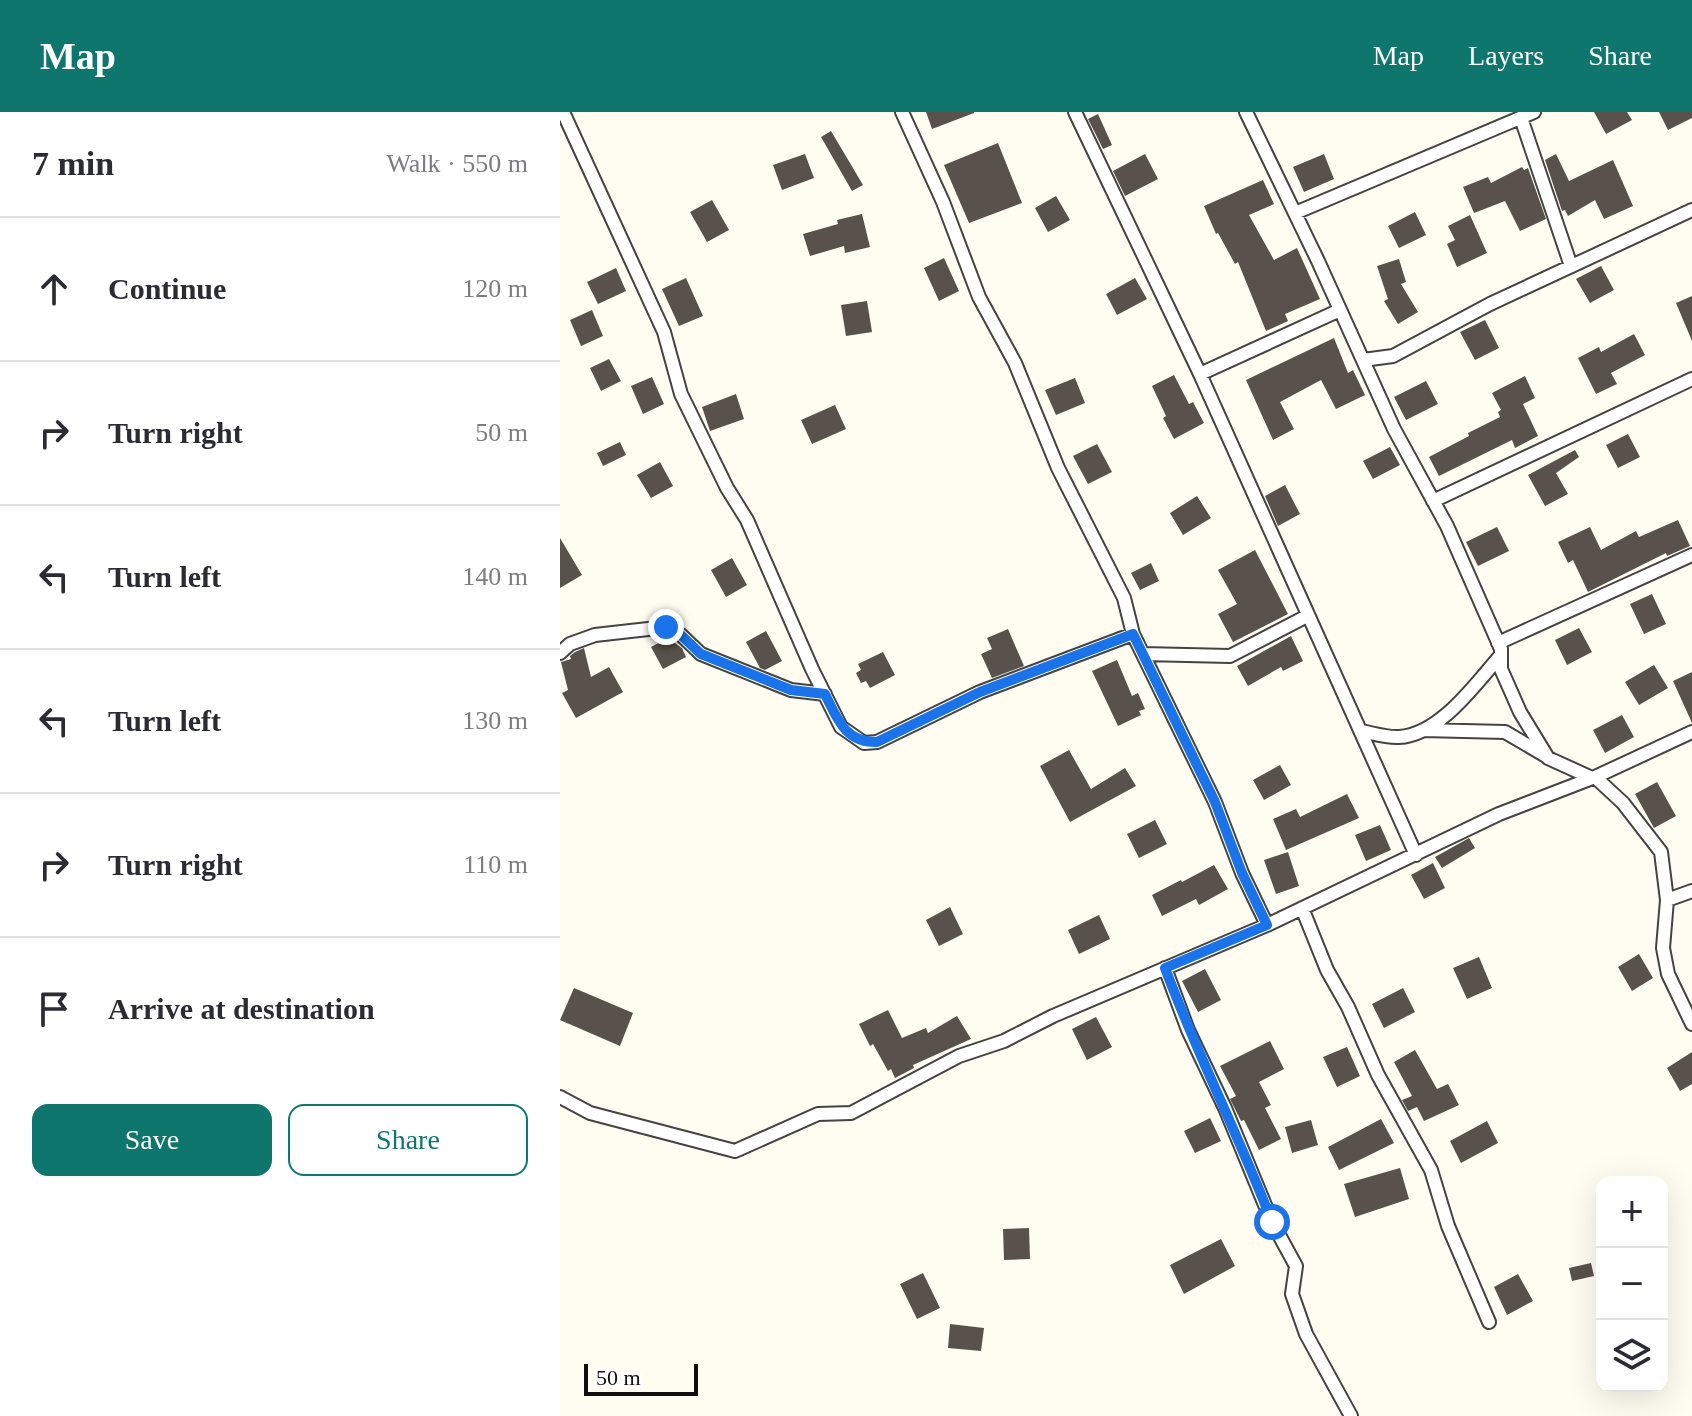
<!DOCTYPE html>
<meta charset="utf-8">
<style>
body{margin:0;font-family:"Times New Roman",serif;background:#f7f7f7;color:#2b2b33}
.controls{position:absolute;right:24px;bottom:24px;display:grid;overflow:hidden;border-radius:16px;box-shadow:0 8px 32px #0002}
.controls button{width:72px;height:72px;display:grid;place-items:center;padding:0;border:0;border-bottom:2px solid #e1e1e2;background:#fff;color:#2b2b33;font:40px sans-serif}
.scale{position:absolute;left:24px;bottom:20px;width:114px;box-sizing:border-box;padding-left:8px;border:4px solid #101010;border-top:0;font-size:22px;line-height:28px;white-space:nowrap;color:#101010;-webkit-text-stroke:6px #fff;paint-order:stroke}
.stop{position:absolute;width:24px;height:24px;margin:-18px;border:6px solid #1a73e8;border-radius:50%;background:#fff}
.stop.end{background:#1a73e8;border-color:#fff;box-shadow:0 2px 8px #0008}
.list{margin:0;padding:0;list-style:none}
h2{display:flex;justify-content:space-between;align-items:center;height:104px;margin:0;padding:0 32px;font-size:34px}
h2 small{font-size:26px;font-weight:400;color:#7c7c81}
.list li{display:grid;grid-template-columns:52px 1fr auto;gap:24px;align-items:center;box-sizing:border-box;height:144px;padding:0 32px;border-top:2px solid #e1e1e2}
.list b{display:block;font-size:30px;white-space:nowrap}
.list em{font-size:26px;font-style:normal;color:#7c7c81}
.actions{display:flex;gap:16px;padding:24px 32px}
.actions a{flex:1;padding:18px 0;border:2px solid #0f766e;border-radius:16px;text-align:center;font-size:28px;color:#0f766e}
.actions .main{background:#0f766e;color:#fff}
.icon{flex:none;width:44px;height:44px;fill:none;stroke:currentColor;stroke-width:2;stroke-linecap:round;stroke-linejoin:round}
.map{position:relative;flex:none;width:1132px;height:1304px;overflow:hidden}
header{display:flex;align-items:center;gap:48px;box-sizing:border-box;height:112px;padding:0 40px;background:#0f766e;color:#fff}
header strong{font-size:38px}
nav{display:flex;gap:44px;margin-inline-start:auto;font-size:28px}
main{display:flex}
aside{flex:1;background:#fff}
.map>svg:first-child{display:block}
</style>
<header>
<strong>Map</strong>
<nav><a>Map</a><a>Layers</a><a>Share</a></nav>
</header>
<main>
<aside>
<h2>7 min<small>Walk · 550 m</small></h2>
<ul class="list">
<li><svg class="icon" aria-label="ahead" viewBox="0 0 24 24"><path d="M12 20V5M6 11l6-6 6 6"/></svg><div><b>Continue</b></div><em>120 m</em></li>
<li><svg class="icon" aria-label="right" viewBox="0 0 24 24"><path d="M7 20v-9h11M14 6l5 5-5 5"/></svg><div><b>Turn right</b></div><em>50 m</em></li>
<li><svg class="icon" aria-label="left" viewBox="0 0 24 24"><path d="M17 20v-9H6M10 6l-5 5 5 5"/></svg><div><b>Turn left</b></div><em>140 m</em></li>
<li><svg class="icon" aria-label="left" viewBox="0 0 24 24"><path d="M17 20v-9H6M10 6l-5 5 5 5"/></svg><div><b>Turn left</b></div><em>130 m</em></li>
<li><svg class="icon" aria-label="right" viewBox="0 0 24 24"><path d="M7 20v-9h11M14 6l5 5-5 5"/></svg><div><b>Turn right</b></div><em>110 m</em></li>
<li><svg class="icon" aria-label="arrive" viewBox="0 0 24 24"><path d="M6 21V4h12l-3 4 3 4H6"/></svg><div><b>Arrive at destination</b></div></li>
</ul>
<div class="actions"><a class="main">Save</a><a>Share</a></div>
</aside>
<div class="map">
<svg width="1132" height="1304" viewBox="0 0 1132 1304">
<rect width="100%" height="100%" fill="#fffdf2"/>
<path fill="#59514b" d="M 366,0 L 414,0 L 414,1 L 372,17 Z
M 1034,0 L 1067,0 L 1072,8 L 1046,22 Z
M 1099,0 L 1132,0 L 1132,6 L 1108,18 Z
M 538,2 L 552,33 L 543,37 L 528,7 Z
M 271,19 L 303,73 L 292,79 L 261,25 Z
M 438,31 L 462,91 L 409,111 L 384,53 Z
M 245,42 L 254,66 L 222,78 L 213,53 Z
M 585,42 L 598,67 L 565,84 L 553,59 Z
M 764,42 L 774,67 L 744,80 L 733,55 Z
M 996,42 L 1009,69 L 1053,48 L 1073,94 L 1044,107 L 1035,88 L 1008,104 L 1005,98 L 1002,99 L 985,48 Z
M 962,55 L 964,58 L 968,56 L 986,107 L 960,119 L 945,89 L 914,101 L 903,75 L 928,65 L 931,71 Z
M 703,68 L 714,92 L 689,103 L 714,148 L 737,136 L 760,187 L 725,202 L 728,209 L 706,219 L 678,150 L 675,152 L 658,121 L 656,122 L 644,94 Z
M 496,84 L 510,108 L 488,120 L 475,96 Z
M 152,88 L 169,118 L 147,130 L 130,100 Z
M 855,100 L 866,123 L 839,136 L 828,114 Z
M 302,102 L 310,135 L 285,141 L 284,134 L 250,144 L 243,122 L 278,112 L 277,108 Z
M 910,103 L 927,141 L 897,155 L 887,132 L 895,128 L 888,114 Z
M 384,146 L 399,179 L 379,189 L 364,156 Z
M 839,147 L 846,170 L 841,172 L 858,200 L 838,212 L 824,189 L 828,187 L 817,154 Z
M 1041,154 L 1054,178 L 1030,191 L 1016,167 Z
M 56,156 L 66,179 L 38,192 L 27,170 Z
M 126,166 L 143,204 L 119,214 L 102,177 Z
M 575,166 L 587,187 L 557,203 L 546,182 Z
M 1132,184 L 1132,229 L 1116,191 Z
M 307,189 L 312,220 L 286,224 L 281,193 Z
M 32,198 L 43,224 L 21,234 L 10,208 Z
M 925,208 L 939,236 L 915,248 L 900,220 Z
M 1074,222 L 1085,243 L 1051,261 L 1057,272 L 1036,282 L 1018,246 L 1039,235 L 1041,240 Z
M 774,226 L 788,261 L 793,258 L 805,283 L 776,297 L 761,268 L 720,290 L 734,317 L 713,328 L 686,268 Z
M 49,247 L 61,269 L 41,279 L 30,256 Z
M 614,263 L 629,292 L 633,290 L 644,311 L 614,327 L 603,306 L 606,304 L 592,274 Z
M 965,264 L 975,286 L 963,292 L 978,324 L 955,336 L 952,328 L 879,364 L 869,345 L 909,324 L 908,321 L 940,305 L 938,300 L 941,298 L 932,281 Z
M 92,265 L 104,292 L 83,302 L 71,274 Z
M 515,266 L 525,291 L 496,303 L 485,278 Z
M 866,269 L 878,292 L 846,308 L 834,285 Z
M 176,282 L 184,307 L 150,319 L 142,295 Z
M 275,293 L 286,317 L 252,332 L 241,308 Z
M 1068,322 L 1080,345 L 1058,356 L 1046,333 Z
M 60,330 L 66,343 L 43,354 L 37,341 Z
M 537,332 L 552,360 L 528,372 L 513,344 Z
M 830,335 L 840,353 L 813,367 L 803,349 Z
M 1015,338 L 1019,345 L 996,361 L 1008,382 L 985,394 L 968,363 Z
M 100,350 L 113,374 L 91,386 L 77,363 Z
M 725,373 L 740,402 L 718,414 L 705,384 Z
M 637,384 L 651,406 L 623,423 L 610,401 Z
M 1118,408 L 1130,434 L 1107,444 L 1106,441 L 1028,480 L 1013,448 L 1008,451 L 998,430 L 1030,415 L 1041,438 L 1076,419 L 1079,425 Z
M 937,415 L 949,439 L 918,454 L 906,430 Z
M 0,426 L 22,463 L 0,476 Z
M 695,438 L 728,502 L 673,530 L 658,502 L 677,492 L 658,458 Z
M 172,446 L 187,473 L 166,485 L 151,458 Z
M 591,451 L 599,469 L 580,478 L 571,461 Z
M 1092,482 L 1106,512 L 1084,522 L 1070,492 Z
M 1019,516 L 1032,540 L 1007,553 L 995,528 Z
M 448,517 L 464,554 L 432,566 L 421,542 L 432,537 L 427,526 Z
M 206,519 L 222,549 L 205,558 L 200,556 L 186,530 Z
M 731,524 L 743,549 L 723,559 L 721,555 L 688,574 L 677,554 Z
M 108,526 L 122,536 L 126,545 L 103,557 L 91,535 Z
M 24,536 L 31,565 L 49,555 L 63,580 L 16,606 L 2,581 L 8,578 L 1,550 L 11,547 L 10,544 L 15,540 Z
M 323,540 L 335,563 L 310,576 L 306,569 L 301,571 L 296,561 L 301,558 L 298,552 Z
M 557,548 L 572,584 L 578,581 L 585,597 L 579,599 L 581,603 L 558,614 L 532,559 Z
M 1094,553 L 1108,576 L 1079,593 L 1065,570 Z
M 1132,560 L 1132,611 L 1113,569 Z
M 1062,603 L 1074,625 L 1045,641 L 1033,618 Z
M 509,638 L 531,677 L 565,656 L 576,674 L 510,710 L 480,654 Z
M 720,653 L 731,673 L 704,688 L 693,668 Z
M 1097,670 L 1116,704 L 1094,716 L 1075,682 Z
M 787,682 L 799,706 L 726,738 L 713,707 L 736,697 L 740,705 Z
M 595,708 L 607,732 L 579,746 L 567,722 Z
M 820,713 L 831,738 L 806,749 L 795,723 Z
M 909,726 L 915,736 L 882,756 L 875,745 Z
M 728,740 L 739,774 L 716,782 L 704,748 Z
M 873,751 L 885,776 L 864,787 L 851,763 Z
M 654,753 L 668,777 L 639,793 L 636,787 L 602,804 L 592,783 L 621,768 L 622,770 Z
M 390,795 L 403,822 L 379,834 L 366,808 Z
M 539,803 L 550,827 L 519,842 L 508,818 Z
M 1079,842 L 1093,866 L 1072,879 L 1058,855 Z
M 919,845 L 932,876 L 907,887 L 893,856 Z
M 645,857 L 661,888 L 638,900 L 622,869 Z
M 14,876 L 73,901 L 60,934 L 0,908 Z
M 843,876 L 855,900 L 824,916 L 812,892 Z
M 328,898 L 342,926 L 366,916 L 368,921 L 397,904 L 411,927 L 353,953 L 354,956 L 335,966 L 331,957 L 328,959 L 313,932 L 310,934 L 299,912 Z
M 536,905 L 552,935 L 527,948 L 512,917 Z
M 710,929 L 724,957 L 699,970 L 711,993 L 705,996 L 721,1027 L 699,1038 L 684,1008 L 681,1009 L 670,987 L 676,984 L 660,954 Z
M 787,935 L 800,964 L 777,975 L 763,945 Z
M 855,938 L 877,977 L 888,972 L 899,993 L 864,1009 L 857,995 L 848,999 L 842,988 L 852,984 L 834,950 Z
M 1132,940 L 1132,972 L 1120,979 L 1107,956 Z
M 650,1006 L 661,1029 L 635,1041 L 624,1019 Z
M 821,1007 L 834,1031 L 779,1058 L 768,1035 Z
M 751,1008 L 758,1033 L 732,1041 L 725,1015 Z
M 927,1009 L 938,1031 L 901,1051 L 890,1029 Z
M 840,1056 L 849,1087 L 795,1105 L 784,1072 Z
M 469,1116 L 470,1147 L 444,1148 L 443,1117 Z
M 661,1127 L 675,1154 L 624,1182 L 610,1153 Z
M 1031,1151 L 1034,1164 L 1012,1169 L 1009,1156 Z
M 363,1161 L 380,1196 L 357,1207 L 340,1172 Z
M 958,1162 L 973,1189 L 947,1203 L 934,1175 Z
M 390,1212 L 424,1216 L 421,1239 L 388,1236 Z"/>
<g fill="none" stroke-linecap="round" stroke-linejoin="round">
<g stroke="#434343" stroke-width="16">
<path id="street" d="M 3,0 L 104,220 L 121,282 L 167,376 L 187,408 L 252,557 L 281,615 L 304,631 L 317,630 L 420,580 L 573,522
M 342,0 L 383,90 L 419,185 L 455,251 L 498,356 L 564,486 L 573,522 L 655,690 L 682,761 L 707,813
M 515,0 L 640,262 L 856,743
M 686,0 L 758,149 L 834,317 L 887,414 L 941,537 L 941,557 L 960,600 L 988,646 L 1032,666
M 961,6 L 1011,154
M 735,101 L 974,0
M 803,248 L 833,244 L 930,192 L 1132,98
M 640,262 L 780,198
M 873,389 L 1132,267
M 938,531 L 1132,443
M 0,541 L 10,532 L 35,523 L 106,515 L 121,523 L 141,542 L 231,578 L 265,582
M 583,542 L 670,544 L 747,504
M 863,618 L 945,620 L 986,644
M 801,619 C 812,621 827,626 839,625 C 880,623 916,571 941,543
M 1035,665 L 1063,691 L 1101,740 L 1107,788 L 1103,836 L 1108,862 L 1132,912
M 1107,788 L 1132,779
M 742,796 L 767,858 L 788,895 L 818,963 L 871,1058 L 888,1114 L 929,1210
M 605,856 L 628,918 L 665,996 L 712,1110 L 736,1154 L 732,1182 L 746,1222 L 791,1304
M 0,985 L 30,1001 L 175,1039 L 258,1002 L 291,1001 L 399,944 L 444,929 L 493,904 L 707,813 L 939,702 L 1035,665 L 1132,620"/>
</g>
<use href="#street" stroke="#fff" stroke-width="12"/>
</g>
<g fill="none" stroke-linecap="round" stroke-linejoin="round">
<path stroke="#1a73e8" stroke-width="10" d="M 106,515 L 121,523 L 141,542 L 231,578 L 265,582 C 277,606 285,631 317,630 L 420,580 L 573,522 L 655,690 L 682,761 L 707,813 L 605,856 C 637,942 679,1024 712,1110"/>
</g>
</svg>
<div class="controls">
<button>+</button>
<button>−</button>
<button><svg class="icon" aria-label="layers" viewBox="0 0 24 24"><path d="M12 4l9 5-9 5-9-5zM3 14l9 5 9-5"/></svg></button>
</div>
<div class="scale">50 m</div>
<div class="stop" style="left:712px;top:1110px"></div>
<div class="stop end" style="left:106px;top:515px"></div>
</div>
</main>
